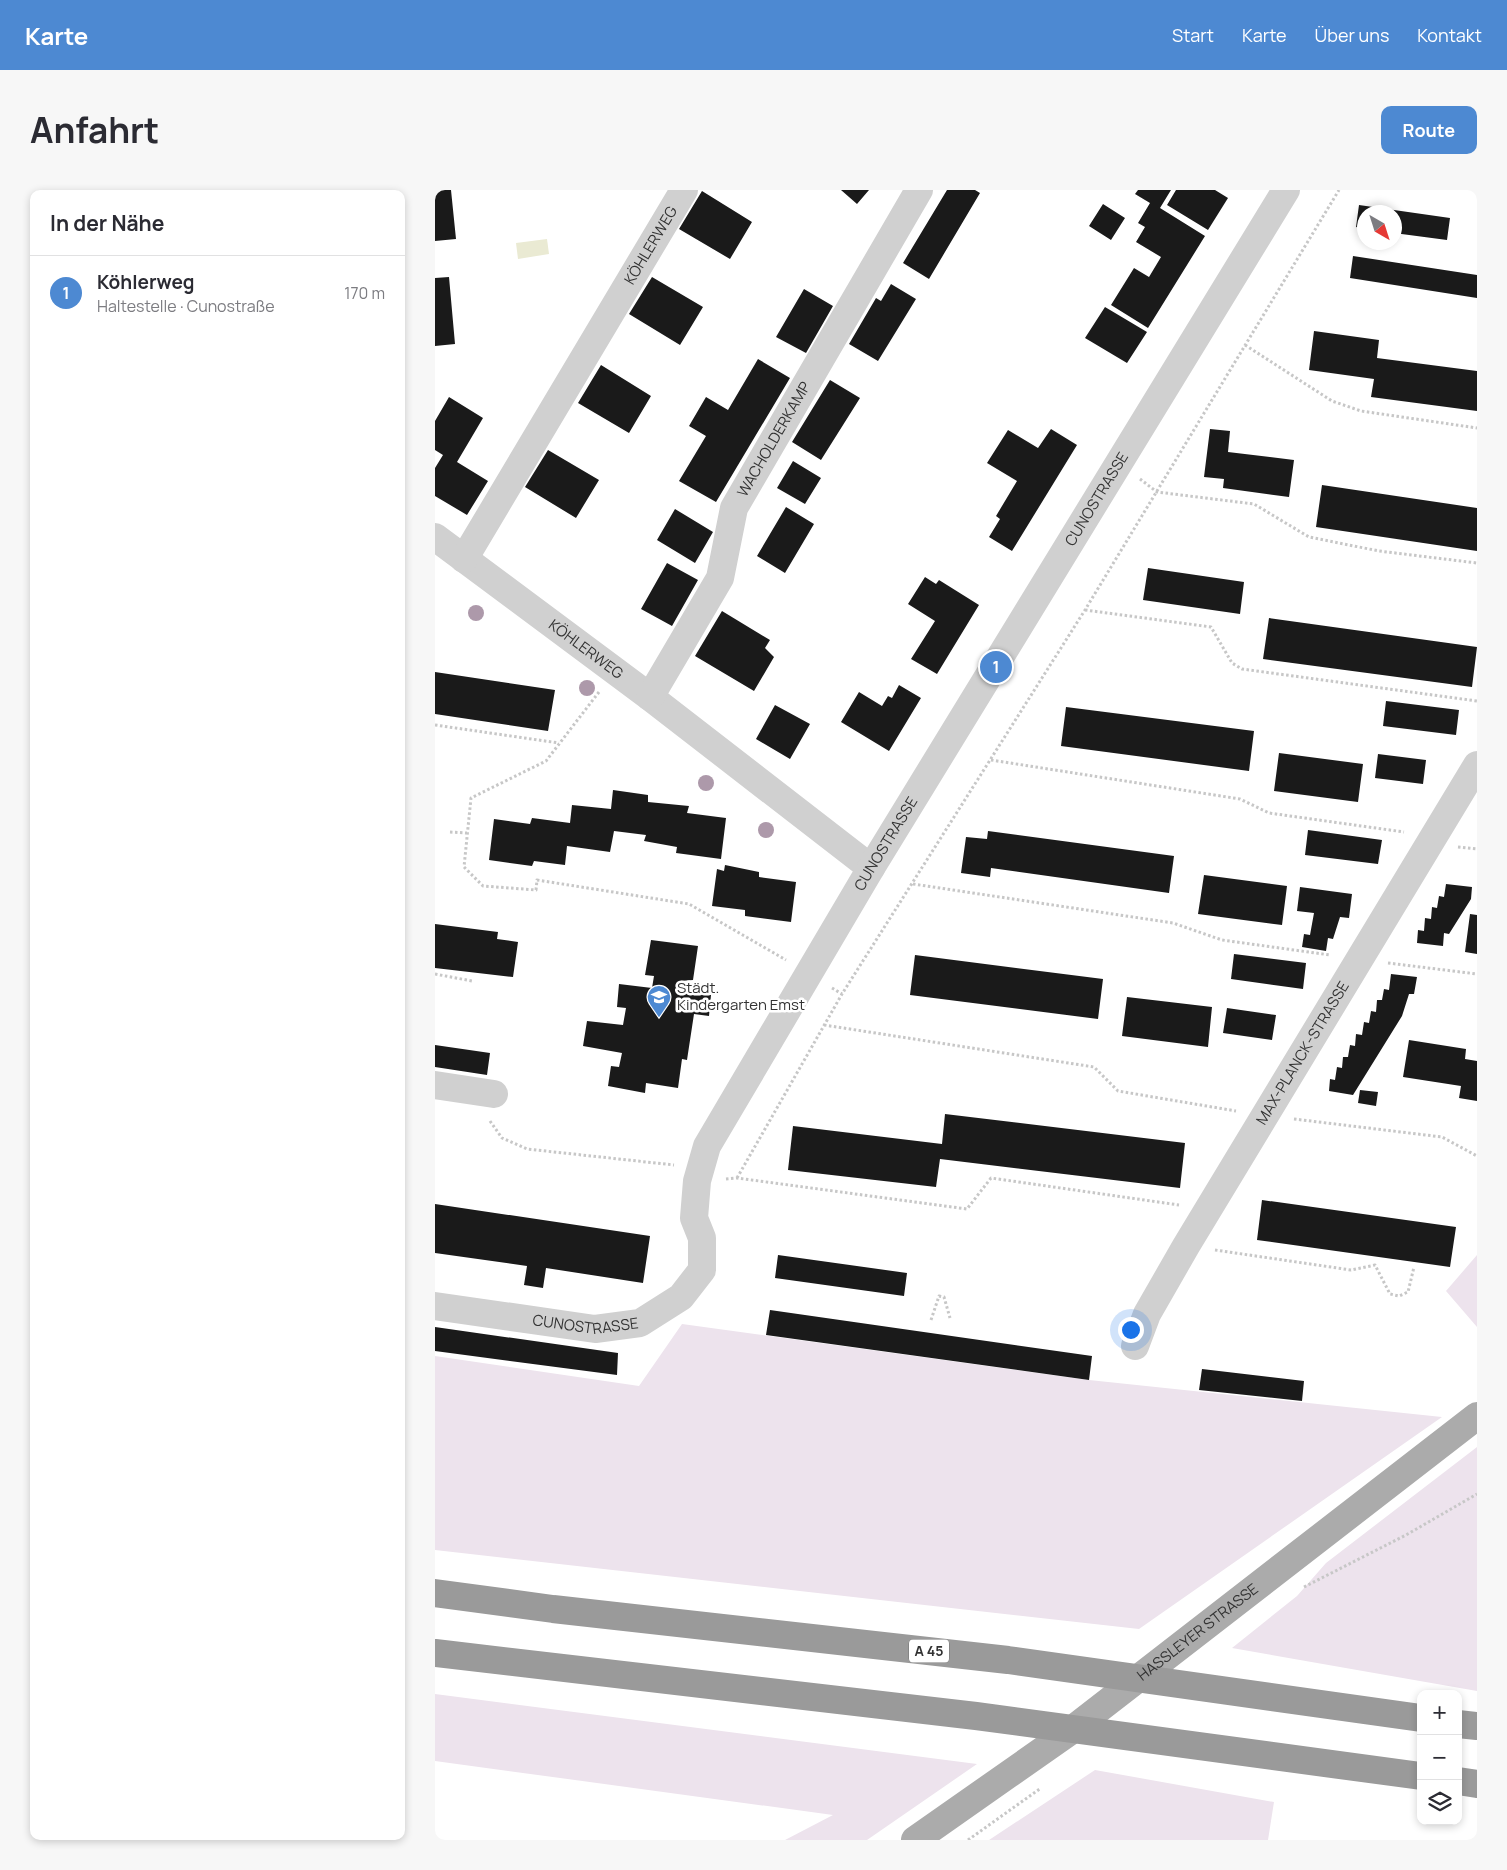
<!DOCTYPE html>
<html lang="de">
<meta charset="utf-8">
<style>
body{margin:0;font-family:Manrope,sans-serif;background:#f7f7f7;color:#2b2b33}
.controls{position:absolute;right:15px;bottom:15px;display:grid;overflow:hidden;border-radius:10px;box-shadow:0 2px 8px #0003}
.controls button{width:45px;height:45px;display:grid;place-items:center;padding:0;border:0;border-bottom:1px solid #e1e1e2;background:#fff;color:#2b2b33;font:25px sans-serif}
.compass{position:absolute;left:922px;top:15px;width:45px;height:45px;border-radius:50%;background:#fff;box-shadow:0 2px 8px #0003;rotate:141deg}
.you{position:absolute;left:695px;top:1139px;width:18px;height:18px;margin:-12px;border:4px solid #fff;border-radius:50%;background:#1a73e8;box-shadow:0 0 0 8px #1a73e833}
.badge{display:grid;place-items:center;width:32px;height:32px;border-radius:50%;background:#4d89d2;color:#fff;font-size:16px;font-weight:700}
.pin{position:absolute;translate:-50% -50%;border:2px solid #fff;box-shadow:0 1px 5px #0006}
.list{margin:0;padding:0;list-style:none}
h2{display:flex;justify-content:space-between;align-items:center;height:65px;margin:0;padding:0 20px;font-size:21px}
h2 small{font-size:16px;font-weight:400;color:#7c7c81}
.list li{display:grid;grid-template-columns:32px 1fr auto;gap:15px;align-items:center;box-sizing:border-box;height:75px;padding:0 20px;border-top:1px solid #e1e1e2}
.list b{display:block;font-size:19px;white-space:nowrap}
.list p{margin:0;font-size:16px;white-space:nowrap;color:#7c7c81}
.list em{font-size:16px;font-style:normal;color:#7c7c81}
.icon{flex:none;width:28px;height:28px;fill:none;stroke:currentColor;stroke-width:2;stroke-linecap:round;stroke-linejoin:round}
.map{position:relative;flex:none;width:1042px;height:1650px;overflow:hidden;border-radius:10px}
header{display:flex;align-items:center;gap:30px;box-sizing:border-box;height:70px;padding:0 25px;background:#4d89d2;color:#fff}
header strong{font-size:24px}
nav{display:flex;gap:28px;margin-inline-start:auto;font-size:18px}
.intro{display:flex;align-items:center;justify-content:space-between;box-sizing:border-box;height:120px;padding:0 30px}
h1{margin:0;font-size:35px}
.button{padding:12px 22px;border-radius:10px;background:#4d89d2;color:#fff;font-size:18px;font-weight:700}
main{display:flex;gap:30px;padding:0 30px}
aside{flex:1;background:#fff;border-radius:10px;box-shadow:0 2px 8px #0003}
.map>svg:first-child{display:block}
</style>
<header>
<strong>Karte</strong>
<nav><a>Start</a><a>Karte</a><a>Über uns</a><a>Kontakt</a></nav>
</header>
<div class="intro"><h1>Anfahrt</h1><a class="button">Route</a></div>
<main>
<aside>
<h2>In der Nähe<small></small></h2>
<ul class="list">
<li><span class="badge">1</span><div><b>Köhlerweg</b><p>Haltestelle · Cunostraße</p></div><em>170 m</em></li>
</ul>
</aside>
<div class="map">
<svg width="1042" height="1650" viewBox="0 0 1042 1650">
<rect width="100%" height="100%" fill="#fff"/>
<path fill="#ede3ed" d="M 1042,1065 L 1042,1137 L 1011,1101 Z
M 247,1134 L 654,1190 L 1007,1227 L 704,1439 L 0,1360 L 0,1166 L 204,1196 Z
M 1042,1257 L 1042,1501 L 797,1458 L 862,1406 L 891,1373 Z
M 0,1504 L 542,1574 L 432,1650 L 350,1650 L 398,1625 L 0,1571 Z
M 660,1580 L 839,1612 L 833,1650 L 554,1650 Z"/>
<path fill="#eaead3" d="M 112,49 L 114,64 L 83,69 L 81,53 Z"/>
<path fill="#1a1a1a" d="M 0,0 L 16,0 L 21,49 L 0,51 Z
M 406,0 L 434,0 L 422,14 Z
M 512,0 L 540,0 L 545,3 L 494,89 L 468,73 Z
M 703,0 L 736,0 L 725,18 L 770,46 L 713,138 L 676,115 L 699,78 L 714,87 L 726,67 L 701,52 L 710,37 L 703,33 L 715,13 L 700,4 Z
M 741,0 L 780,0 L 793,8 L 773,40 L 732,15 Z
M 267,1 L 317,32 L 295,69 L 244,39 Z
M 668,14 L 690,28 L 676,50 L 654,36 Z
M 924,15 L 1015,28 L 1012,50 L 959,43 L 959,22 L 929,22 L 929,39 L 921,37 Z
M 918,66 L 1042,85 L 1042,108 L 915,88 Z
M 14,87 L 20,154 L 0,156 L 0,88 Z
M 217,87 L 268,117 L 245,155 L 194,124 Z
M 456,94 L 481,109 L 443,171 L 414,154 L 441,108 L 446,111 Z
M 369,99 L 398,116 L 371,163 L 341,147 Z
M 670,117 L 712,142 L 692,173 L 650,148 Z
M 879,141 L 944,150 L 942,168 L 1042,181 L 1042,221 L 936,207 L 939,189 L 874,180 Z
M 323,169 L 355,188 L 281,312 L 244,291 L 271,246 L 254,236 L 271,207 L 293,220 Z
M 166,175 L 216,206 L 194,243 L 143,213 Z
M 395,190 L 425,208 L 386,270 L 357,252 Z
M 14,207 L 48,228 L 22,272 L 53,291 L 32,325 L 0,306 L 0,278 L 8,265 L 0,260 L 0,231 Z
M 616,239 L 642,255 L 577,361 L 554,347 L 565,329 L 561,326 L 582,291 L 552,273 L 573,240 L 603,258 Z
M 775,239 L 795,241 L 793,262 L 859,270 L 854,307 L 788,298 L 789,289 L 769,287 Z
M 113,260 L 164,290 L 141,328 L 90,297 Z
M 358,271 L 386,288 L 370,314 L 342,298 Z
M 887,295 L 1042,318 L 1042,361 L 881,337 Z
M 351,317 L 379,334 L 350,383 L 322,366 Z
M 240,319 L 278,342 L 260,373 L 222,350 Z
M 232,373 L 263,390 L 237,436 L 206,419 Z
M 713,378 L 809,392 L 805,424 L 708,410 Z
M 490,387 L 501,394 L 504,390 L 544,415 L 502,484 L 476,469 L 500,431 L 473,414 Z
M 287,421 L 335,450 L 330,458 L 339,467 L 319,501 L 260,466 Z
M 834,428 L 1042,457 L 1037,497 L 828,469 Z
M 0,482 L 120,500 L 113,541 L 0,524 Z
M 464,495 L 486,508 L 454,561 L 406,532 L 424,502 L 447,516 L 453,506 L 457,508 Z
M 951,511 L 1024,520 L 1021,545 L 948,536 Z
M 340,515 L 375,534 L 355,569 L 321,549 Z
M 631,517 L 819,541 L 814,581 L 626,556 Z
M 844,563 L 928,574 L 923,612 L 839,601 Z
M 943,564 L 991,570 L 988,594 L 940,588 Z
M 178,600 L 213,605 L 213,612 L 254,616 L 252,623 L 291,628 L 286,669 L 241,663 L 242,657 L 209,651 L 211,645 L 179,641 L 175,662 L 132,656 L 130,675 L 99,671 L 97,676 L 54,670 L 59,629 L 95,634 L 97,628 L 135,633 L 137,615 L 176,619 Z
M 873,640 L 947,650 L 943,674 L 870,665 Z
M 553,641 L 739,666 L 734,703 L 556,678 L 555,687 L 526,683 L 531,647 L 552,649 Z
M 290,675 L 324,682 L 324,687 L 361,692 L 356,732 L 310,726 L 310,720 L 277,716 L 282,679 L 289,681 Z
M 769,685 L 852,696 L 847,735 L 763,724 Z
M 1011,694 L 1037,697 L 1036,709 L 1014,744 L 1009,743 L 1008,756 L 982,753 L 983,740 L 989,741 L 990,728 L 996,729 L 997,717 L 1002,718 L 1004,706 L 1009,707 Z
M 865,697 L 917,704 L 914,728 L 905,727 L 898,749 L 893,748 L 891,761 L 867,757 L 869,744 L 875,745 L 879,723 L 862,721 Z
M 1035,724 L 1042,725 L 1042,764 L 1030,762 Z
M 0,734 L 63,742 L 62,749 L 83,752 L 78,787 L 0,778 Z
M 216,750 L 263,756 L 258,790 L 245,791 L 242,802 L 276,805 L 274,826 L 259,824 L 252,870 L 247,869 L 243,898 L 211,893 L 210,903 L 173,896 L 176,876 L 184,877 L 187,863 L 148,856 L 152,831 L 188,835 L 191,818 L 182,817 L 184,794 L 217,798 L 219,786 L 210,785 Z
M 799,764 L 871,773 L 868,799 L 796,789 Z
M 480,765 L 668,789 L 663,829 L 475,805 Z
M 956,784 L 982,787 L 979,804 L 974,804 L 967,826 L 918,905 L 894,901 L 895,889 L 900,890 L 902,877 L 907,878 L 908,867 L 913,867 L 915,855 L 920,856 L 921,844 L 927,845 L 929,832 L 934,833 L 936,821 L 941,822 L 942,810 L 947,810 L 949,799 L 954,800 Z
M 692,807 L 777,817 L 773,857 L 687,846 Z
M 792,818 L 841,825 L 837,850 L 788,843 Z
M 974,850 L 1031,859 L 1030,869 L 1042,871 L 1042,911 L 1024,908 L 1026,896 L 968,887 Z
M 0,855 L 55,863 L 52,885 L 0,877 Z
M 925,900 L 943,902 L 941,916 L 923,913 Z
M 510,924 L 750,953 L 745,998 L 505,969 L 501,997 L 353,980 L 358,936 L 507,954 Z
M 827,1010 L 1021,1037 L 1015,1077 L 822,1050 Z
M 0,1014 L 215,1046 L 208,1093 L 111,1078 L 108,1098 L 89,1095 L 92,1076 L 0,1063 Z
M 343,1065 L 472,1083 L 469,1106 L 340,1088 Z
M 335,1120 L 657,1166 L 654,1190 L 331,1145 Z
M 0,1137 L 183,1163 L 182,1185 L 0,1161 Z
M 767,1179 L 869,1191 L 867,1211 L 764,1200 Z"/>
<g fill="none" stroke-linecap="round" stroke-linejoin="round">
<path stroke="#c7c7c7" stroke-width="3" stroke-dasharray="2.5 2.5" stroke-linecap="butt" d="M 810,155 L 897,211 L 926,221 L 1042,238
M 705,289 L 722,302 L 819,314 L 874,347 L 944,361 L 1042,373
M 650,420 L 776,437 L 797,473 L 807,479 L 1042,511
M 164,502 L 111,571 L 36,608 L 29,677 L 48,696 L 101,700 L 102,690 L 254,714 L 351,770
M 0,535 L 124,553
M 556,570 L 805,609 L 834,623 L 969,642
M 15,642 L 32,643
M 1023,657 L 1042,659
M 478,694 L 738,733 L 787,750 L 895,765
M 953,773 L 1042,784
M 0,784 L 37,791
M 397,798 L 407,804
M 389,835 L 659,877 L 683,901 L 801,921
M 859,929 L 1007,947 L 1042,966
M 55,931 L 67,948 L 92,959 L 239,975
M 302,988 L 407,804 L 650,420 L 904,0
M 291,989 L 302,988 L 532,1019 L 556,988 L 744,1015
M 780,1060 L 916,1080 L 940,1075 L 955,1104 L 964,1106 L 973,1102 L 979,1077
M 496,1130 L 504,1106 L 509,1107 L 515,1128
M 869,1397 L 971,1345 L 1042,1304
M 533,1650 L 606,1598"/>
<g stroke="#d0d0d0" stroke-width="28">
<path id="s1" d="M 0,347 L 215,507 L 436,678"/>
<path id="s2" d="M 29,369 L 249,0"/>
<path id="s3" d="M 215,507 L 285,388 L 299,318 L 484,0"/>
<path d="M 0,895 L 59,904"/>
<path id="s4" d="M 0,1116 L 160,1139 L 205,1133 L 246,1107 L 267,1080 L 267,1048 L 259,1028 L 262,991 L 272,956 L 436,678 L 851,0"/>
<path id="s5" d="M 700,1156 L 712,1124 L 751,1056 L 1042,575"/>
</g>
<path stroke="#ababab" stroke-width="28" id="s6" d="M 480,1650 L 634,1542 L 1042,1226"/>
<path stroke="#9a9a9a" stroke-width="28" d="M 0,1403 L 118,1419 L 573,1470 L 986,1528
M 0,1463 L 541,1526 L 986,1586
M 1023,1534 L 1042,1536
M 1023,1591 L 1042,1594"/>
</g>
<g fill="#ad99aa">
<circle cx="41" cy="423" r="8"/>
<circle cx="152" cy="498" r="8"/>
<circle cx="271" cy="593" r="8"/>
<circle cx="331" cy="640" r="8"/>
</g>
<defs>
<g id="school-pin" transform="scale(1.25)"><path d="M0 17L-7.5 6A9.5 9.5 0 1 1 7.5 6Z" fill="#4d89d2" stroke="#fff"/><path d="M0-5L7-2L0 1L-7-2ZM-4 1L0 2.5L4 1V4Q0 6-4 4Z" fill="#fff"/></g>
</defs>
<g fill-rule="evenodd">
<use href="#school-pin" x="224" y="807"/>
</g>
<g text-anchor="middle" stroke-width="5" stroke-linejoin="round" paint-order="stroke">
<rect fill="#fff" stroke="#707070" stroke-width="1" x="474" y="1449.5" width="40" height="23" rx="4"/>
<g font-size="14" font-weight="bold" fill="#333">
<text x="494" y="1466">A 45</text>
</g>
<g font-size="15" fill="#333" stroke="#fff">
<text dy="5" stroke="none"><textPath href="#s2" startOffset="365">KÖHLERWEG</textPath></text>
<text dy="5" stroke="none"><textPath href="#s3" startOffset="289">WACHOLDERKAMP</textPath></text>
<text dy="5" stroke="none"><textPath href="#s4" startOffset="1172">CUNOSTRASSE</textPath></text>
<text dy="5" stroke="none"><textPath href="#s1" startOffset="188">KÖHLERWEG</textPath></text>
<text dy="5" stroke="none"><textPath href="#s4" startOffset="768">CUNOSTRASSE</textPath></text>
<text dy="5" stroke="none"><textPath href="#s5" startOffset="338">MAX-PLANCK-STRASSE</textPath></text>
<text dy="5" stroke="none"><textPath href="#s4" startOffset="152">CUNOSTRASSE</textPath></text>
<text dy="5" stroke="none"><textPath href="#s6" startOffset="351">HASSLEYER STRASSE</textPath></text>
</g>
<g font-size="15" fill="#333" stroke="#fff" text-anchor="start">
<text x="242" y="803">Städt.<tspan x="242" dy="17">Kindergarten Emst</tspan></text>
</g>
</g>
</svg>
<div class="controls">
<button>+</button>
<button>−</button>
<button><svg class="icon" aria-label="layers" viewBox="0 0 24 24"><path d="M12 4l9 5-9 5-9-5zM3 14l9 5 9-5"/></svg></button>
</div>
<svg class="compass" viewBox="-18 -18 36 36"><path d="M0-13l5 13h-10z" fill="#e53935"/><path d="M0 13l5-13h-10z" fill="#7c7c81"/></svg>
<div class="you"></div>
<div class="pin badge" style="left:561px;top:477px">1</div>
</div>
</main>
